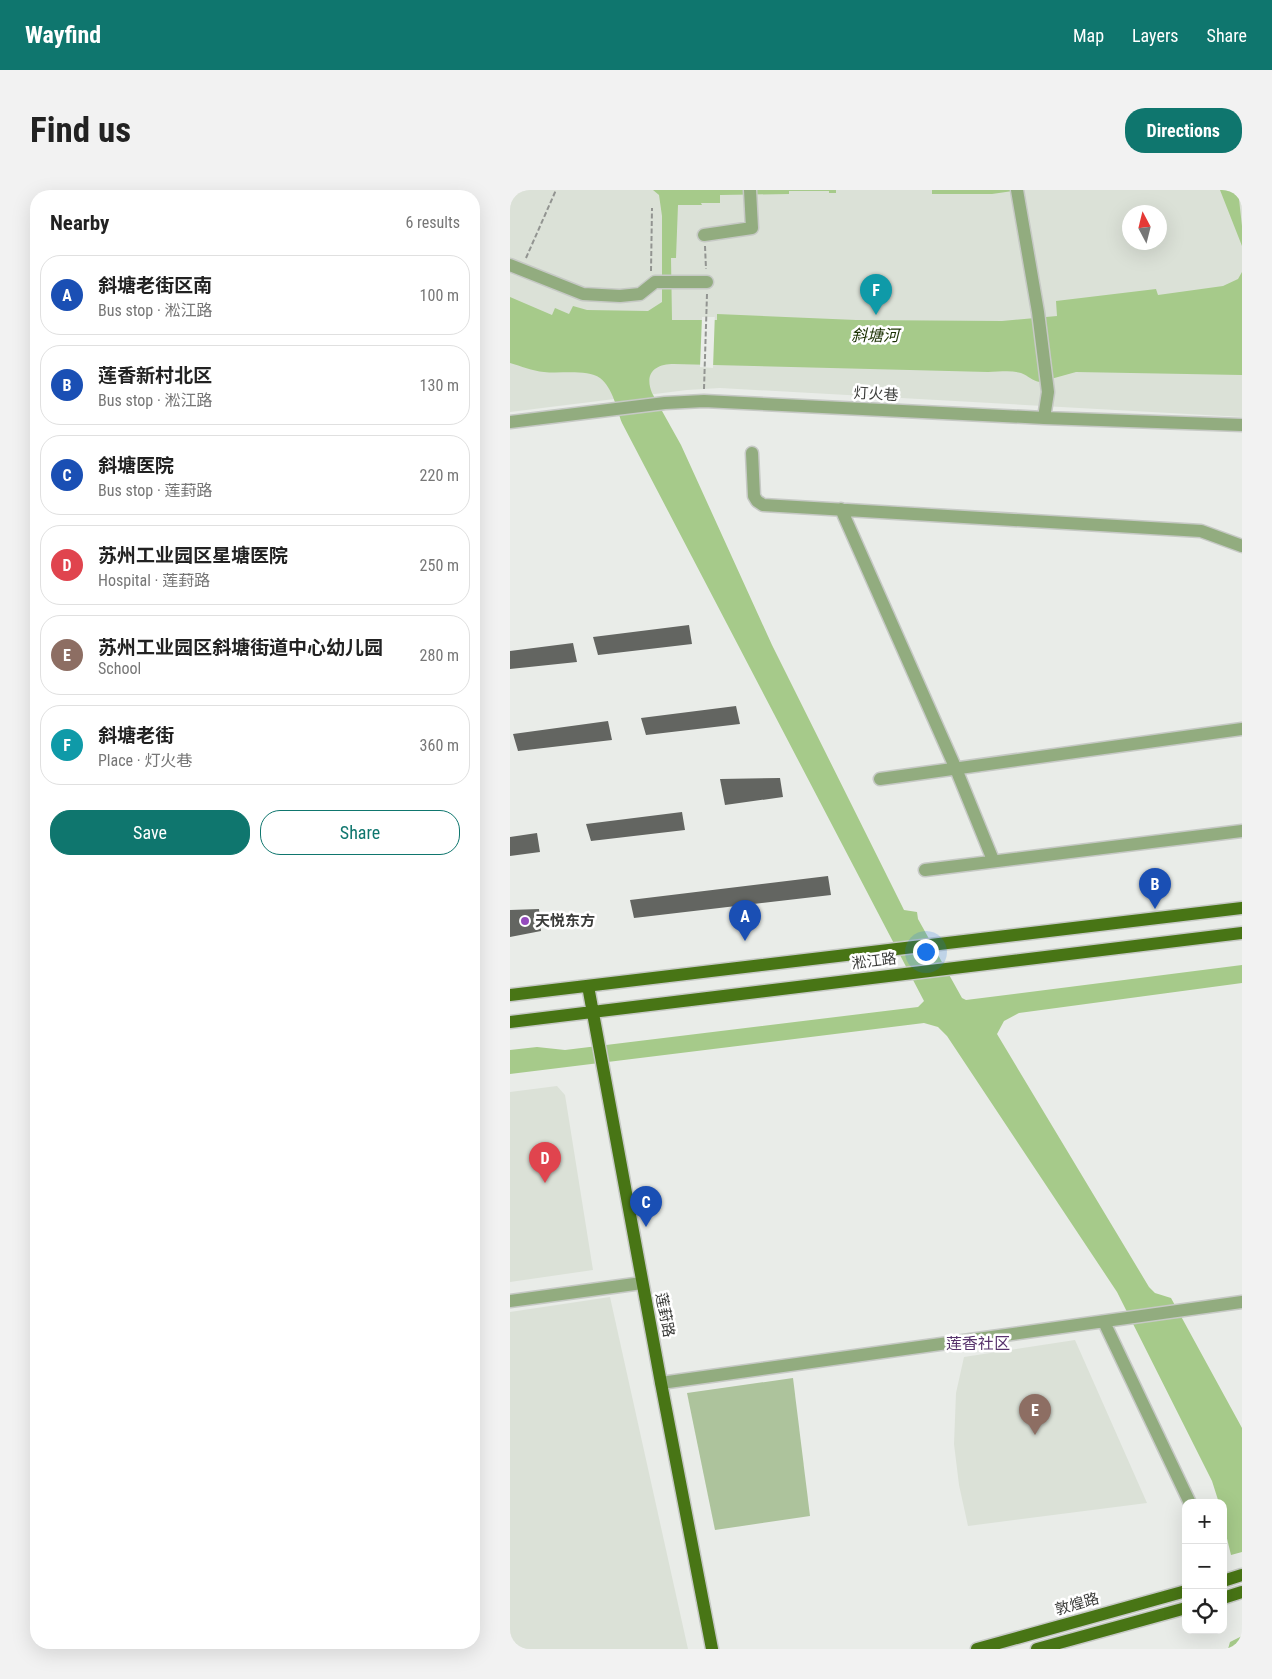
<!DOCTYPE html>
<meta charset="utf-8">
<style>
body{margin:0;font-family:"Roboto Condensed","Noto Sans SC",sans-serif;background:#f2f2f2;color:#222}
.controls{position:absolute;right:15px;bottom:15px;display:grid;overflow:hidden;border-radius:10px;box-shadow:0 5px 20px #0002}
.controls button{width:45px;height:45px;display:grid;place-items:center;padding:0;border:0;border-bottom:1px solid #e0e0e0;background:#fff;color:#222;font:25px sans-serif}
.compass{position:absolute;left:612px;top:15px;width:45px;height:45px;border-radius:50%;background:#fff;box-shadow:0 5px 20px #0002;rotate:353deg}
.you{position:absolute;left:415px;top:761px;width:18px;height:18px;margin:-12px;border:4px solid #fff;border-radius:50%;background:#1a73e8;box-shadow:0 0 0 8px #1a73e833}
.badge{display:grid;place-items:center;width:32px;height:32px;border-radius:50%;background:#0f766e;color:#fff;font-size:16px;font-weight:700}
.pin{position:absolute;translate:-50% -41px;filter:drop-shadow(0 1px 2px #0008)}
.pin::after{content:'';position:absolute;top:26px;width:18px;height:15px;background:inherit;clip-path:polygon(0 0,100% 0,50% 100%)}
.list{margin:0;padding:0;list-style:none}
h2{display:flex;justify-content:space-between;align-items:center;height:65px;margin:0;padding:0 20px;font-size:21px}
h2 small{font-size:16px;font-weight:400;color:#767676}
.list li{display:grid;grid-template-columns:32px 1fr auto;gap:15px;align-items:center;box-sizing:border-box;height:80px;margin:0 10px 10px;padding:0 10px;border:1px solid #e0e0e0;border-radius:20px}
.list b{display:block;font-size:19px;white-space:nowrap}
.list p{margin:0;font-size:16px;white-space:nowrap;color:#767676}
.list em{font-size:16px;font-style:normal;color:#767676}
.actions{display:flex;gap:10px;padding:15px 20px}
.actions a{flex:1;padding:11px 0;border:1px solid #0f766e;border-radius:20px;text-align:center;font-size:18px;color:#0f766e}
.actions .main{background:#0f766e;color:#fff}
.icon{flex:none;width:28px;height:28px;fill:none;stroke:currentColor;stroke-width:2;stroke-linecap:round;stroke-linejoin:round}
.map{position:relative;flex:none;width:732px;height:1459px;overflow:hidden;border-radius:20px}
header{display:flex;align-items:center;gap:30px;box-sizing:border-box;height:70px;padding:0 25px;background:#0f766e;color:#fff}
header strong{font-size:24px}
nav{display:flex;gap:28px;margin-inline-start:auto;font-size:18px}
.intro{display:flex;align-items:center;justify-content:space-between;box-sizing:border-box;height:120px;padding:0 30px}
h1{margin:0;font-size:35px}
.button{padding:12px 22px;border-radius:20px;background:#0f766e;color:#fff;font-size:18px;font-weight:700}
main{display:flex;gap:30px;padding:0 30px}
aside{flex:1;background:#fff;border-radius:20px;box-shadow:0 5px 20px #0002}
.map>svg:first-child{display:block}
</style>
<header>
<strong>Wayfind</strong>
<nav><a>Map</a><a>Layers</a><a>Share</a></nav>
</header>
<div class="intro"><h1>Find us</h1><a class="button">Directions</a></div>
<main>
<aside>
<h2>Nearby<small>6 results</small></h2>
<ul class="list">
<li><span class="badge" style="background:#1a4fb4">A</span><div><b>斜塘老街区南</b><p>Bus stop · 淞江路</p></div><em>100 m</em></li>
<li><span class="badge" style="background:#1a4fb4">B</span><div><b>莲香新村北区</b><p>Bus stop · 淞江路</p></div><em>130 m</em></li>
<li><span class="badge" style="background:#1a4fb4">C</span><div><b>斜塘医院</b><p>Bus stop · 莲葑路</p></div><em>220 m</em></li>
<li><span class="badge" style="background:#e0444e">D</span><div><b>苏州工业园区星塘医院</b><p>Hospital · 莲葑路</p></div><em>250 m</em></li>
<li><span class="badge" style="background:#8d6e63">E</span><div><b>苏州工业园区斜塘街道中心幼儿园</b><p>School</p></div><em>280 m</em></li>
<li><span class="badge" style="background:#0f9aa8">F</span><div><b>斜塘老街</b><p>Place · 灯火巷</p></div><em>360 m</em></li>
</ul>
<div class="actions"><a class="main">Save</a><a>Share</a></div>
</aside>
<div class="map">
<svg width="732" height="1459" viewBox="0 0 732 1459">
<rect width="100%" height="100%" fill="#e9ece8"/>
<path fill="#dbe1d7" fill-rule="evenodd" d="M 0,0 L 732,0 L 732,227 L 210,198 L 177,200 L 0,222 ZM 620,22 L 650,22 L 650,52 L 620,52 Z
M 47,896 L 55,905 L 83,1080 L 0,1092 L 0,902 Z
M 100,1107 L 178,1459 L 0,1459 L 0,1122 Z
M 565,1150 L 637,1313 L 458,1336 L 449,1295 L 444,1254 L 446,1203 L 454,1167 Z"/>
<path fill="#adc39c" d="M 283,1188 L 300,1326 L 205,1340 L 177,1203 Z"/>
<path fill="#a6ca8a" d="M 143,0 L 326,0 L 326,3 L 319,3 L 319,1 L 279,1 L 279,4 L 210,5 L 210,13 L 191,13 L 192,15 L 168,15 L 166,68 L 161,68 L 162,130 L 207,130 L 207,124 L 346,130 L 492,131 L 547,126 L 546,111 L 646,99 L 648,105 L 713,96 L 728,89 L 732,82 L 732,185 L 566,182 L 530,192 C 522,191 519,186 511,183 C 501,180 489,182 478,182 L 164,174 C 145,174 134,183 142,203 L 171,255 L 262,455 L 394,720 L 407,722 L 408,729 L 452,808 L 456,810 L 732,775 L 732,793 L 509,823 L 494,831 L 487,844 L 639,1097 L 645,1103 L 661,1108 L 732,1238 L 732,1362 L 721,1365 L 713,1332 L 713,1313 L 709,1313 L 702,1291 L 607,1102 L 437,846 L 428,837 L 414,833 L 0,884 L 0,860 L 27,857 L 55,860 L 408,817 L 414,811 L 112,233 C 107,220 103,198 90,188 C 77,179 50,184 34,182 C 22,181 11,176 0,173 L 0,107 L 42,125 L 45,118 L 59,124 L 63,116 L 77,120 L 138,121 L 152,112 L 152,26 L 149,5 Z
M 422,0 L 509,0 L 482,4 L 422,4 Z
M 710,0 L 728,0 L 732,36 L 732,56 Z
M 732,1446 L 732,1459 L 718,1459 L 720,1452 Z"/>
<path fill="#e9ece8" d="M 205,122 L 203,178 L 190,177 L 192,127 L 205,127 Z"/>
<path fill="#636561" d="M 179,435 L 182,454 L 88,465 L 83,447 Z
M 63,453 L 67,472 L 0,479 L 0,461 Z
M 226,516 L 230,534 L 136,545 L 131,528 Z
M 98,531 L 102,550 L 8,561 L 3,544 Z
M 270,588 L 273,607 L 215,615 L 210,589 Z
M 172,622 L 175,640 L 81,651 L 76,634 Z
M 27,643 L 30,662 L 0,666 L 0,647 Z
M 318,686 L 321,705 L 124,728 L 120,710 Z
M 29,719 L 31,741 L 0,747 L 0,720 Z"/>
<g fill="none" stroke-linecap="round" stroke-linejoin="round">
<g stroke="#c6c9c5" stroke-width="15">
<path id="minor" d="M 507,0 L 528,122 L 538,202 L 534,228
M 194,45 L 242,38 L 240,0
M 0,75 L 73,104 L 110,106 L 130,104 L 145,92 L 197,92
M 0,232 L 155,213 L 194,211 L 534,228 L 732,235
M 242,263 L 244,306 L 247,311 L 253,315 L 691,341 L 732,356
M 331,319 L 446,579 L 483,670
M 370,589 L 732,539
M 415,680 L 732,641
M 0,1111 L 132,1093
M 594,1132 L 680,1313
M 151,1193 L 732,1112"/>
</g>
<g stroke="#c6c9c5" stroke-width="15">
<path id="major" d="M 78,796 L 151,1193 L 202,1459
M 0,805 L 732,718
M 0,832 L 732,743
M 713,1391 L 732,1385
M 713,1408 L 732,1402
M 467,1459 L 676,1401
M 527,1459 L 676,1418"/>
</g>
<path stroke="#929491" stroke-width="2" stroke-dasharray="5 2.5" stroke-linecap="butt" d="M 195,56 L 196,79
M 16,68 L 46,0
M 141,81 L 142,18
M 194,199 L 197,104"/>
<use href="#minor" stroke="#92ac7f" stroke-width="12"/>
<use href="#major" stroke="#487515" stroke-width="12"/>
</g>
<circle fill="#944abc" stroke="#fff" stroke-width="2" cx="15" cy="731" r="5"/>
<g text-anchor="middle" stroke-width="5" stroke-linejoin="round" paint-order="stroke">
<g font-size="15" fill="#3b3c3a" stroke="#fff">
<text transform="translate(366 204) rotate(3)" y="5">灯火巷</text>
<text transform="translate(364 771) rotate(-7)" y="5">淞江路</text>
<text transform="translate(155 1125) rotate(79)" y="5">莲葑路</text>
<text transform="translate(567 1414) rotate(-16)" y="5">敦煌路</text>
</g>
<g font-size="15" font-weight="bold" fill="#3b3c3a" stroke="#fff" text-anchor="start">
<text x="25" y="736">天悦东方</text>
</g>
<g font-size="16" font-style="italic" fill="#1a3002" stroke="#fff">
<text x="365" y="151">斜塘河</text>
</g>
<g font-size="16" fill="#56326b" stroke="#fff">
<text x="468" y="1159">莲香社区</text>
</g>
</g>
</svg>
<div class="controls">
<button>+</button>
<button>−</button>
<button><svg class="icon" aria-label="locate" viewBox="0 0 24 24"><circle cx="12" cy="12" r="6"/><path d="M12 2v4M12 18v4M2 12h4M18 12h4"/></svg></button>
</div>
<svg class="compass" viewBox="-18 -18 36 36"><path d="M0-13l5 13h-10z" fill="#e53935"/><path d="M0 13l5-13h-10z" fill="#767676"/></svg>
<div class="you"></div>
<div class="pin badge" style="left:235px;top:751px;background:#1a4fb4">A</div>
<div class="pin badge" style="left:645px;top:719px;background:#1a4fb4">B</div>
<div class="pin badge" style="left:136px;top:1037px;background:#1a4fb4">C</div>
<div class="pin badge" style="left:35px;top:993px;background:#e0444e">D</div>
<div class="pin badge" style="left:525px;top:1245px;background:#8d6e63">E</div>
<div class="pin badge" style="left:366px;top:125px;background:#0f9aa8">F</div>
</div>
</main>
